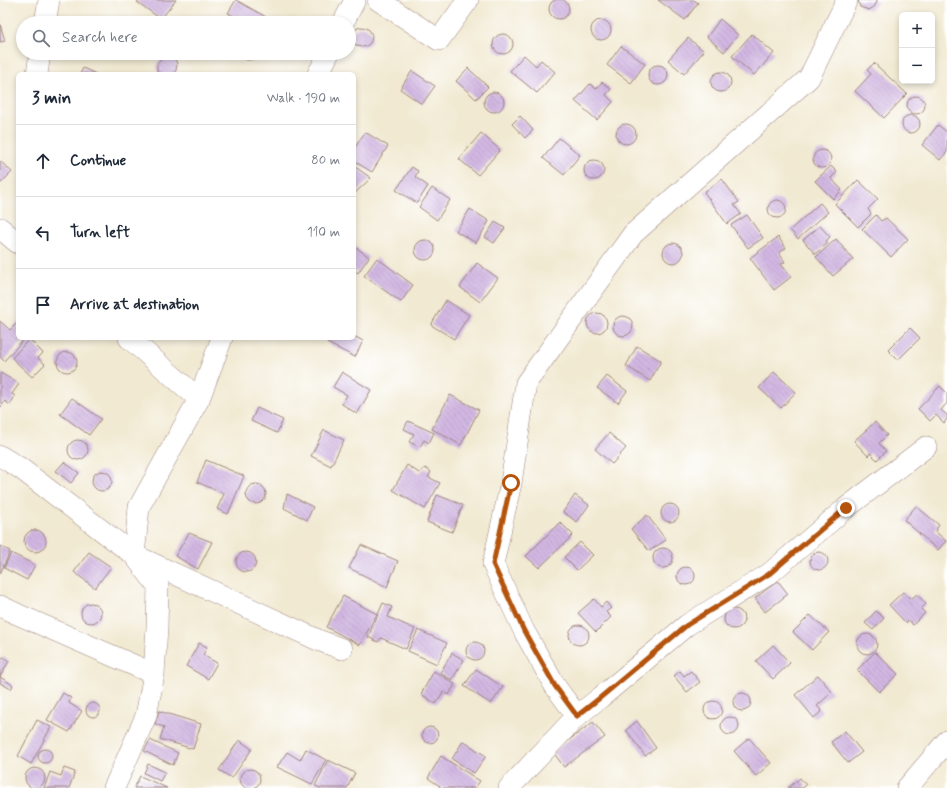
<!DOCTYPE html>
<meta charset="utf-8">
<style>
body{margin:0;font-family:Mynerve,sans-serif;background:#f2f2f3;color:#1f2937}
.controls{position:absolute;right:12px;top:12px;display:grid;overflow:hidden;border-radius:6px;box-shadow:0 2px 6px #0003}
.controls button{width:36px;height:36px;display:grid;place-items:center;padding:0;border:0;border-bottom:1px solid #e0e1e3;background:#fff;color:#1f2937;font:20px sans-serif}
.stop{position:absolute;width:12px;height:12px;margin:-9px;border:3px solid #b45309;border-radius:50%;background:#fff}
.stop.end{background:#b45309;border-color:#fff;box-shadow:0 1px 4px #0008}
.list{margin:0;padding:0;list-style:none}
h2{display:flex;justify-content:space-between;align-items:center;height:52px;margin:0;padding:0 16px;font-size:17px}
h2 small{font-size:13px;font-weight:400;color:#747a83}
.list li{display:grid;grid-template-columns:26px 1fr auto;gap:12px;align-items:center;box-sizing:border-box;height:72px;padding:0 16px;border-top:1px solid #e0e1e3}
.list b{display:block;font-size:15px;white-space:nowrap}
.list em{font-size:13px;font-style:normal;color:#747a83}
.icon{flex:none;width:22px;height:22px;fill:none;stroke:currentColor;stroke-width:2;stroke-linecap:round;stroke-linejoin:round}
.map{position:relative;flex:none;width:947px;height:788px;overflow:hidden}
.search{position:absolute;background:#fff;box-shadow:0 2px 6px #0003;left:16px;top:16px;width:340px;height:44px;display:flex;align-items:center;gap:10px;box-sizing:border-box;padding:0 14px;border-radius:22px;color:#747a83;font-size:15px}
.panel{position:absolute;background:#fff;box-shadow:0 2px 6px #0003;left:16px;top:72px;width:340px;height:268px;border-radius:6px}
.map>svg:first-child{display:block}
</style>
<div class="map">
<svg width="947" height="788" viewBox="0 0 947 788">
<defs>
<pattern id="building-back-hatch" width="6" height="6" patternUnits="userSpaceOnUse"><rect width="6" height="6" fill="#d1b7e2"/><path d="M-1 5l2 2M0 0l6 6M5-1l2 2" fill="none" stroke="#b59dc2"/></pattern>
</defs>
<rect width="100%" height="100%" fill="#fff"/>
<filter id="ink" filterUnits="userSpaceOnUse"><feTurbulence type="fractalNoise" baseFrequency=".025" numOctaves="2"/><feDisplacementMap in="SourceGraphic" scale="8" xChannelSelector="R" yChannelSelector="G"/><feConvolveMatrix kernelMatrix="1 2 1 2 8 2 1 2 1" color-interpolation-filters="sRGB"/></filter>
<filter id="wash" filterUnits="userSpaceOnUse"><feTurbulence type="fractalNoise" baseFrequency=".012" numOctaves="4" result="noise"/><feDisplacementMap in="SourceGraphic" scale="16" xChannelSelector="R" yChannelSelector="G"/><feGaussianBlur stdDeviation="0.9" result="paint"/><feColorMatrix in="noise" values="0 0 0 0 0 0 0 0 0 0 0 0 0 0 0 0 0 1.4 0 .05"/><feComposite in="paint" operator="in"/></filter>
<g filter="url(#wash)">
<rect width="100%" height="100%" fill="#f1e9d1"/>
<g id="blocks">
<path fill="url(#building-back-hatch)" d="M549 9a10 10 0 1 1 20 0a10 10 0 1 1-20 0Z
M 139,0 L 176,0 L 161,19 L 137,2 Z
M 236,0 L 266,17 L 262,23 L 236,23 L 239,19 L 228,13 Z
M 658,0 L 694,0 L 698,3 L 685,20 Z
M 858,0 L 877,0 L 877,2 L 874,7 L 869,10 L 860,7 Z
M 720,19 L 738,35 L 724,52 L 707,37 Z
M591 30a10 10 0 1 1 20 0a10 10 0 1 1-20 0Z
M 0,24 L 5,41 L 0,42 Z
M352 37a10 10 0 1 1 20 0a10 10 0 1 1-20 0Z
M493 44a10 10 0 1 1 20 0a10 10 0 1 1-20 0Z
M 752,34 L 774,53 L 754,75 L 732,56 Z
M 688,38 L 704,51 L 684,74 L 668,60 Z
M 621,46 L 645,64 L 631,83 L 607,65 Z
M 239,53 L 258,53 L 256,57 L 254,59 L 247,60 L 241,57 Z
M 524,55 L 536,66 L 541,60 L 555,72 L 537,93 L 510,71 Z
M 167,56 L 173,58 L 176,61 L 177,64 L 176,70 L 174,74 L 160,74 L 157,71 L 157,64 L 161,58 Z
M 874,63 L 907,94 L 884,118 L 855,91 L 871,74 L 867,70 Z
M648 75a10 10 0 1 1 20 0a10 10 0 1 1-20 0Z
M 83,68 L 96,74 L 80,74 Z
M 468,68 L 488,87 L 476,99 L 456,81 Z
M 412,71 L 435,86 L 422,104 L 400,89 Z
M711 82a10 10 0 1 1 20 0a10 10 0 1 1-20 0Z
M 602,82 L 611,89 L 606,95 L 613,102 L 597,120 L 575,101 L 590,84 L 596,89 Z
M484 102a10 10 0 1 1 20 0a10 10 0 1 1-20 0Z
M907 105a9 9 0 1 1 18 0a9 9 0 1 1-18 0Z
M902 124a9 9 0 1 1 18 0a9 9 0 1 1-18 0Z
M 520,116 L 533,130 L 525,138 L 512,124 Z
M616 134a10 10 0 1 1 20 0a10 10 0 1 1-20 0Z
M 938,125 L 947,132 L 947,152 L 940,160 L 922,145 Z
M 365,132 L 388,146 L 372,172 L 354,161 L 354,149 Z
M 481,133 L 500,150 L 478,175 L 459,159 Z
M 559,138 L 580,155 L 564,175 L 543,158 Z
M813 159a9 9 0 1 1 18 0a9 9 0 1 1-18 0Z
M584 170a10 10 0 1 1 20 0a10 10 0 1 1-20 0Z
M 0,161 L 12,172 L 0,184 Z
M 354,166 L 371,178 L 354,194 Z
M 831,166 L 837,172 L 831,178 L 842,190 L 833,199 L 815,181 Z
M 412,167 L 418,171 L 415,177 L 428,186 L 417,203 L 396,190 Z
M 722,179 L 739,202 L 734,205 L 741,214 L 727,224 L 704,192 Z
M 858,180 L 878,199 L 868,209 L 871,214 L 858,227 L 835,204 Z
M 432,188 L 450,200 L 437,220 L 419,207 Z
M768 209a9 9 0 1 1 18 0a9 9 0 1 1-18 0Z
M 820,203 L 828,212 L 798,239 L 790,230 Z
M 470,209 L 489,221 L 476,243 L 456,231 Z
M 747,215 L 763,238 L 748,248 L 731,225 Z
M 876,215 L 881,221 L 886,218 L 908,239 L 891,257 L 862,229 Z
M 495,222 L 505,228 L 494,243 L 485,237 Z
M 820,226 L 830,237 L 826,241 L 828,243 L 815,254 L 803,240 Z
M 778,237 L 786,248 L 779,253 L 785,262 L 781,264 L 791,277 L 774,290 L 750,258 Z
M 836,239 L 853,259 L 833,276 L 816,257 Z
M415 250a10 10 0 1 1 20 0a10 10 0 1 1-20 0Z
M663 253a10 10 0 1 1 20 0a10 10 0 1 1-20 0Z
M 354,246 L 369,257 L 358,273 L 354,270 Z
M 377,258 L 413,285 L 401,302 L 364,276 Z
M 477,263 L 498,278 L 480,302 L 460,287 Z
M 446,300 L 469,315 L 454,339 L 431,325 Z
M587 323a10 10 0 1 1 20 0a10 10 0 1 1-20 0Z
M613 326a10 10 0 1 1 20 0a10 10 0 1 1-20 0Z
M 0,321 L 10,330 L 18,322 L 18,338 L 25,338 L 4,361 L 0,357 Z
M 910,328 L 920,338 L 898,360 L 888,350 Z
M 354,336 L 363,341 L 355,357 L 327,343 L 329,338 L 354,338 Z
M 29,339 L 43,353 L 38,358 L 45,364 L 32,377 L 12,358 Z
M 637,346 L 661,361 L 650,381 L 626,366 Z
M57 362a10 10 0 1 1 20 0a10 10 0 1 1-20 0Z
M 342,372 L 371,390 L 357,414 L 342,404 L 347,395 L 333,387 Z
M 774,372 L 796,392 L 781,408 L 759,388 Z
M 1,373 L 19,384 L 12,394 L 15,396 L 10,405 L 5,401 L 0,408 L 0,375 Z
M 607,376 L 627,391 L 618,403 L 597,388 Z
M 940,386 L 947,393 L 947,403 L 941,410 L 947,415 L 947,419 L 944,423 L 936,415 L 930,421 L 918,409 Z
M 450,395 L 479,410 L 461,445 L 432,429 Z
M 72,398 L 101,419 L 89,435 L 60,414 Z
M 257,408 L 283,420 L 277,433 L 251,421 Z
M 408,421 L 434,433 L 429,443 L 424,440 L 420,447 L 409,442 L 414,434 L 404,429 Z
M 875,422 L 887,435 L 879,443 L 886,451 L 877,460 L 870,453 L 868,456 L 854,441 Z
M 324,430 L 344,440 L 331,466 L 311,456 Z
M 609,433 L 626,448 L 612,464 L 595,449 Z
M68 450a10 10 0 1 1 20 0a10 10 0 1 1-20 0Z
M 206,460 L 244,476 L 228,514 L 217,509 L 224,494 L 197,482 Z
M 64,462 L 79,473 L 71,483 L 56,471 Z
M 407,465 L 419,473 L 425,468 L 431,472 L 428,477 L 440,483 L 425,509 L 393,490 Z
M92 481a10 10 0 1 1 20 0a10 10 0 1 1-20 0Z
M246 494a10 10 0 1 1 20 0a10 10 0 1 1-20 0Z
M 287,494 L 313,507 L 307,520 L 284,508 Z
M 437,495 L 463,505 L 452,532 L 427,522 Z
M 575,495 L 589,505 L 577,522 L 563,512 Z
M661 513a9 9 0 1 1 18 0a9 9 0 1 1-18 0Z
M 916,506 L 939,525 L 935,531 L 946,541 L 938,550 L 904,520 Z
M 647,515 L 666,540 L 649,551 L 631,529 Z
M 560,522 L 573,535 L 539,568 L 526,556 Z
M24 541a11 11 0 1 1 22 0a11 11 0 1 1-22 0Z
M 189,533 L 212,542 L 198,569 L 175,556 Z
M 580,542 L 593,555 L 577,570 L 564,557 Z
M 361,545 L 398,561 L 387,587 L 349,568 Z
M 0,546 L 10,551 L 0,574 Z
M653 558a10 10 0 1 1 20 0a10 10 0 1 1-20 0Z
M236 562a10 10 0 1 1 20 0a10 10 0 1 1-20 0Z
M810 561a9 9 0 1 1 18 0a9 9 0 1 1-18 0Z
M 89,552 L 111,567 L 95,588 L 74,572 Z
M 11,553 L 35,565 L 27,580 L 4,568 Z
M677 576a9 9 0 1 1 18 0a9 9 0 1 1-18 0Z
M 778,581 L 788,594 L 765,612 L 755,598 Z
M 903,592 L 911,599 L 917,594 L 926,604 L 921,609 L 925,613 L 913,625 L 909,620 L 906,623 L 889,605 Z
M 343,596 L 377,614 L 360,645 L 326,627 Z
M 594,599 L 601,607 L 606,602 L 611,608 L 606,612 L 611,617 L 596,632 L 578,613 Z
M81 613a10 10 0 1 1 20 0a10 10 0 1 1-20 0Z
M 383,603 L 392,607 L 388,617 L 415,629 L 406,649 L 381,638 L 378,642 L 368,637 Z
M724 619a10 10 0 1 1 20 0a10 10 0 1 1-20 0Z
M 876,611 L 884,618 L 873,630 L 865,623 Z
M 810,615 L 829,632 L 812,650 L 793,632 Z
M569 635a10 10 0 1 1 20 0a10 10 0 1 1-20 0Z
M 418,630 L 447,643 L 437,664 L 408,651 Z
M857 644a10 10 0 1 1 20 0a10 10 0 1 1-20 0Z
M466 651a9 9 0 1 1 18 0a9 9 0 1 1-18 0Z
M 199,643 L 207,647 L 203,655 L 217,663 L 208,679 L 186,666 Z
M 773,645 L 790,663 L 773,679 L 756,661 Z
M 875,652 L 898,674 L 879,692 L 857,670 Z
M 452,653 L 464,660 L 452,680 L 440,673 Z
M 3,657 L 9,661 L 0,677 L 13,685 L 11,689 L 0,683 L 0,663 Z
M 476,669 L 503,687 L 491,704 L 464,686 Z
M 434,671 L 455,684 L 449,695 L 443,692 L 436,704 L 421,694 Z
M 680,671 L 684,676 L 691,671 L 700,682 L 687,692 L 674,676 Z
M 818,675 L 832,692 L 817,706 L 822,711 L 814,718 L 795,695 Z
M733 702a9 9 0 1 1 18 0a9 9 0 1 1-18 0Z
M 63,693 L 71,698 L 69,703 L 82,711 L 69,732 L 47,720 Z
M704 710a9 9 0 1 1 18 0a9 9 0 1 1-18 0Z
M86 710a7 7 0 1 1 14 0a7 7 0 1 1-14 0Z
M 159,711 L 201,724 L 193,749 L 160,739 L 164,727 L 155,724 Z
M721 726a9 9 0 1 1 18 0a9 9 0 1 1-18 0Z
M 37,720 L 51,727 L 31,764 L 18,756 Z
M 637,721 L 656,748 L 645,756 L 626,730 Z
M 593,722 L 605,737 L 564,767 L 553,752 Z
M422 735a8 8 0 1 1 16 0a8 8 0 1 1-16 0Z
M 845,731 L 862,752 L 848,763 L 831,742 Z
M 749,738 L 771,763 L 756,776 L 734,751 Z
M 150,740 L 178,753 L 173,765 L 144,751 Z
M 239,740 L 252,749 L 232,778 L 219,770 Z
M 463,741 L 486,756 L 474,773 L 452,759 Z
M38 756a7 7 0 1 1 14 0a7 7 0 1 1-14 0Z
M 306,749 L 326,760 L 312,784 L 277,767 L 287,752 L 300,760 Z
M 441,756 L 480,781 L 475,788 L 439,788 L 440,786 L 428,778 Z
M 328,760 L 355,773 L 347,788 L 321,788 L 315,786 Z
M 148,764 L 165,772 L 160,781 L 144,773 Z
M 64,768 L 75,772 L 69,788 L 44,788 L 50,772 L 61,776 Z
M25 778a10 10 0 1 1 20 0a10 10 0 1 1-20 0Z
M240 779a10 10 0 1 1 20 0a10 10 0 1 1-20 0Z
M 140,776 L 167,788 L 134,788 Z
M 800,778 L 806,785 L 803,788 L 788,788 Z"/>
</g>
</g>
<g filter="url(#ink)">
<use href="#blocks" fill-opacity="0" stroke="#9e847e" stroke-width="1"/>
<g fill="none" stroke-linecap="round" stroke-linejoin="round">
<g stroke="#9e847e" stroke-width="22">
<path id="street" d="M 378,0 L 439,40 L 468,0
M 45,23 L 49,0
M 343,23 L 355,0
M 37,74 L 40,53
M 318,74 L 329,53
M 0,228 L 18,243
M 199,399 L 222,338
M 0,456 L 20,468 L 134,555 L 318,640 L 342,649
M 0,606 L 17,614 L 154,674
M 577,716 L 601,697 L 687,625 L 769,574 L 846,508 L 926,447
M 114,788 L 146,716 L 154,674 L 157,627 L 158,586 L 134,555 L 139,507 L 199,399 L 129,338
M 509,788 L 577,716 L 555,686 L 524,631 L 493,564 L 511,483 L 526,383 L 633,234 L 809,78 L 847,0
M 907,788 L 947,741"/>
</g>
<use href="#street" stroke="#fff" stroke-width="21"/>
</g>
</g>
<g fill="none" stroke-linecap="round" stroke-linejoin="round" filter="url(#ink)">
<path stroke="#b45309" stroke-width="5" d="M 511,483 L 493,564 L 524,631 L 555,686 L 577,716 L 601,697 L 687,625 L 769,574 L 846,508"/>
</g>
</svg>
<div class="controls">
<button>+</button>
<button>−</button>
</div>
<div class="stop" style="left:511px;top:483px"></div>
<div class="stop end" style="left:846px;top:508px"></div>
<div class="search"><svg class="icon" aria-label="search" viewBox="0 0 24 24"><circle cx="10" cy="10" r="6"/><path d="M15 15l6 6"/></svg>Search here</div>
<section class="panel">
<h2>3 min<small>Walk · 190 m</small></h2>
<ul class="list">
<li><svg class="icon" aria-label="ahead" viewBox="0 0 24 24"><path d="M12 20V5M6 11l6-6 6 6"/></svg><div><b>Continue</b></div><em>80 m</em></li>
<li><svg class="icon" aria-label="left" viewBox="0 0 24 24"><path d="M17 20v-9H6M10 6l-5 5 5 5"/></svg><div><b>Turn left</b></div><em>110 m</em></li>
<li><svg class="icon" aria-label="arrive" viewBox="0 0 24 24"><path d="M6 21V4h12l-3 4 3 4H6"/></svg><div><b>Arrive at destination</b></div></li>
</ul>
</section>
</div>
